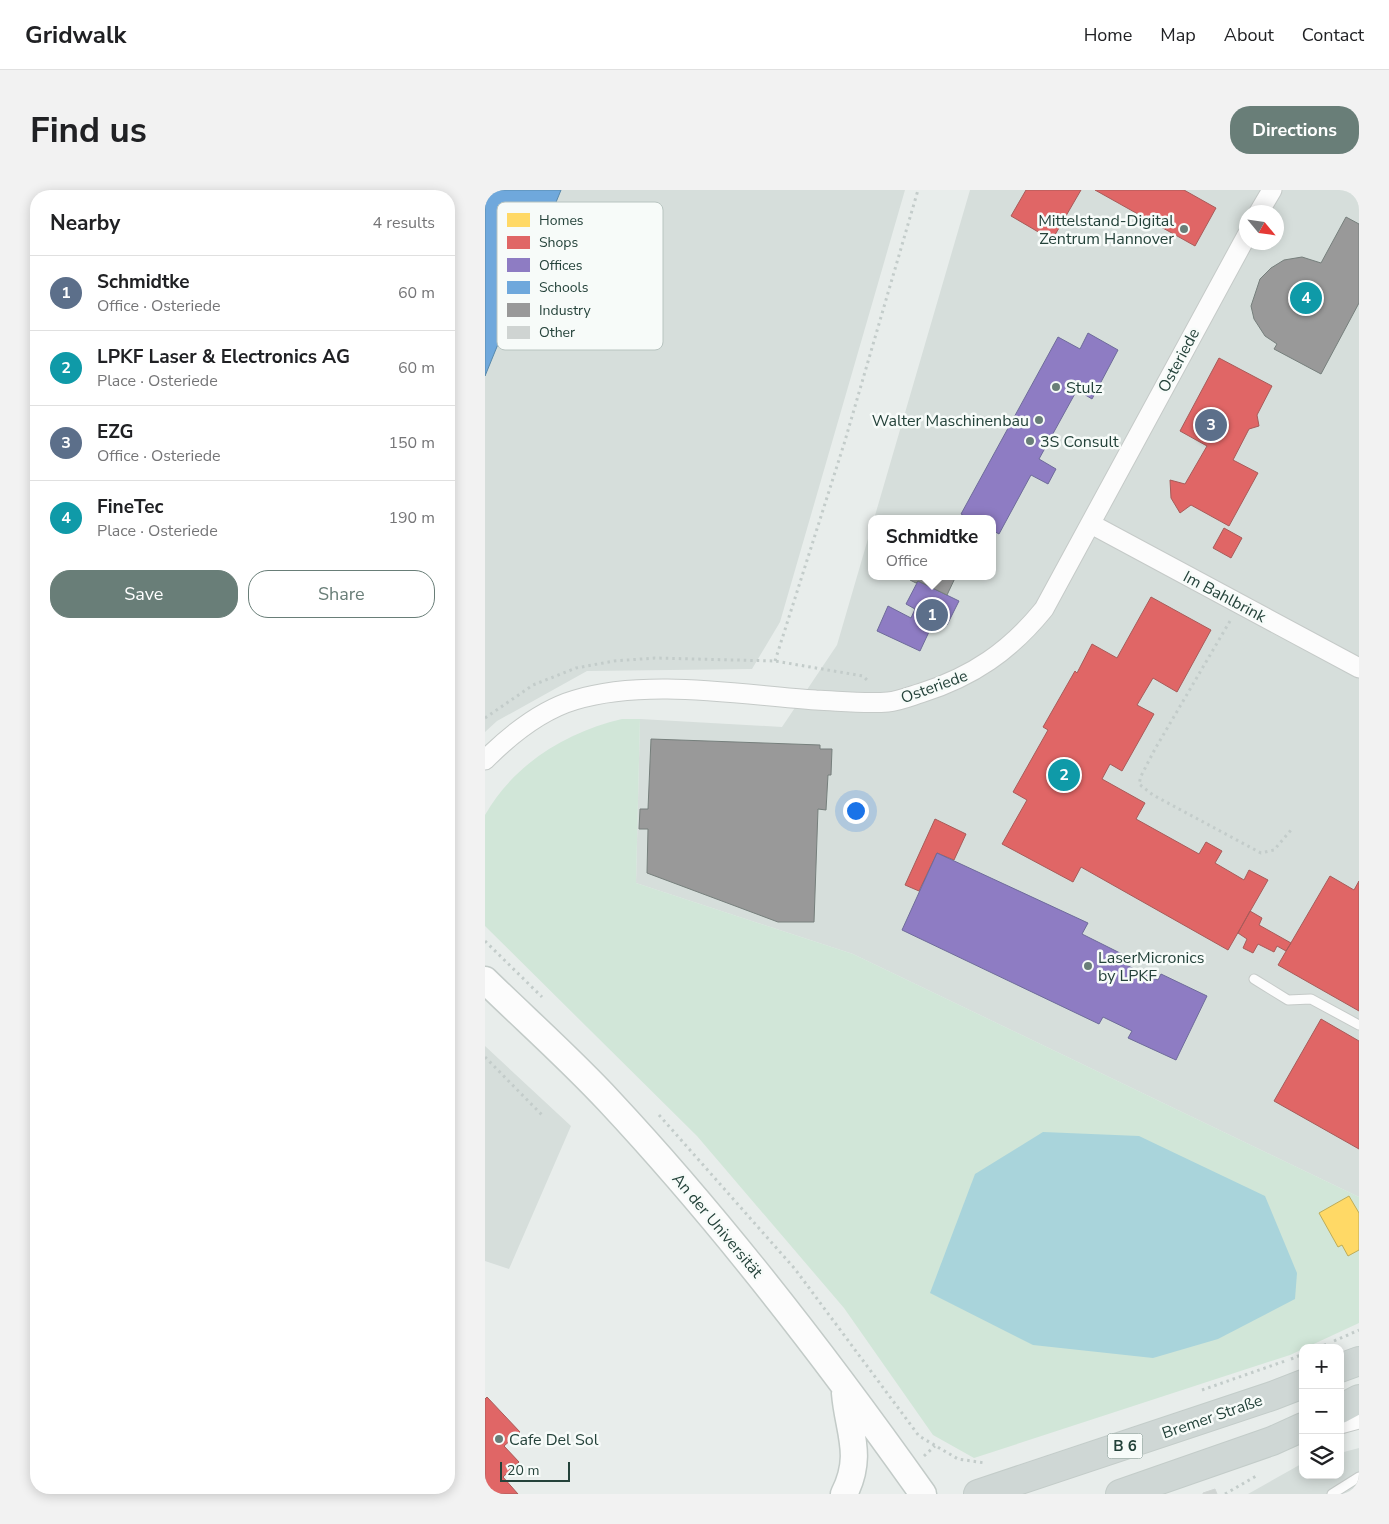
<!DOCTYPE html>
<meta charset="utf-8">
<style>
body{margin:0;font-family:"Nunito Sans",sans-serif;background:#f2f2f2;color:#202124}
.controls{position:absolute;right:15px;bottom:15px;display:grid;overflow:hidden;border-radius:10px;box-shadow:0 2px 12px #0003}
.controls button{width:45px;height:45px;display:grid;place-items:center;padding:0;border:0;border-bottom:1px solid #e0e0e0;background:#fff;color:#202124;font:25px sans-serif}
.compass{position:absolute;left:754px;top:15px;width:45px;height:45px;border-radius:50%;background:#fff;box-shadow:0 2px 12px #0003;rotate:119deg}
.scale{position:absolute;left:15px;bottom:12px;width:70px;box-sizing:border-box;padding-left:5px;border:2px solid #24423a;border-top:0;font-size:14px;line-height:18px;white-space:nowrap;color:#24423a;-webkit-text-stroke:4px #f7fbf9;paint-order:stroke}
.you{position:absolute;left:370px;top:620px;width:18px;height:18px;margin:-12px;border:4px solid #fff;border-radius:50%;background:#1a73e8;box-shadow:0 0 0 8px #1a73e833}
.badge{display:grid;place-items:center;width:32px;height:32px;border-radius:50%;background:#697e78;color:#fff;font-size:16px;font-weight:700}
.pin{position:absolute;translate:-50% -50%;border:2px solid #fff;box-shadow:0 1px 5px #0006}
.popup{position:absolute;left:383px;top:325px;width:128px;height:65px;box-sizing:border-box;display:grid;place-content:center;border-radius:10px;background:#fff;filter:drop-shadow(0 1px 4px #0005);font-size:16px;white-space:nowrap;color:#757577}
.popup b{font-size:19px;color:#202124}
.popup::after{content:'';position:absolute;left:50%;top:100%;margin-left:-10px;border:10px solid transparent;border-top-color:#fff}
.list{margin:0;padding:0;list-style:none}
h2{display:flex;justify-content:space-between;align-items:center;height:65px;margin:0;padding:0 20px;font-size:21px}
h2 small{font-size:16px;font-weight:400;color:#757577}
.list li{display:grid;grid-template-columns:32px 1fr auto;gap:15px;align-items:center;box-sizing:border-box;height:75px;padding:0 20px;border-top:1px solid #e0e0e0}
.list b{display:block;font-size:19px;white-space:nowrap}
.list p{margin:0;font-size:16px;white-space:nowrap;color:#757577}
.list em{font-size:16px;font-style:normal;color:#757577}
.actions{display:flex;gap:10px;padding:15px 20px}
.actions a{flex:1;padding:11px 0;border:1px solid #697e78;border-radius:20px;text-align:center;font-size:18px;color:#697e78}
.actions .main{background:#697e78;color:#fff}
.icon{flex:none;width:28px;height:28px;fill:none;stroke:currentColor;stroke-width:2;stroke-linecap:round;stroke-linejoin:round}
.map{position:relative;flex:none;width:874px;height:1304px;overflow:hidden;border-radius:20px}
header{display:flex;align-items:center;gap:30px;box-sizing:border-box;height:70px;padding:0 25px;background:#fff;border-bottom:1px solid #e0e0e0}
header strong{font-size:24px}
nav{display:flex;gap:28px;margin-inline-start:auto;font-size:18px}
.intro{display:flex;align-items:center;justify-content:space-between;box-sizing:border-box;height:120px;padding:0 30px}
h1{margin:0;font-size:35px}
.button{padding:12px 22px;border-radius:20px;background:#697e78;color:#fff;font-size:18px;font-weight:700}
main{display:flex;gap:30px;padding:0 30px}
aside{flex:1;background:#fff;border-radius:20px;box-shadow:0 2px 12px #0003}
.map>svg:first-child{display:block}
</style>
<header>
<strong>Gridwalk</strong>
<nav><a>Home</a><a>Map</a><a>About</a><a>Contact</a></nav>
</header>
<div class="intro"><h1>Find us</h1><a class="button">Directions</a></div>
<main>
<aside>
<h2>Nearby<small>4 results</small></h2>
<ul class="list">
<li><span class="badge" style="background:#5c6f8a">1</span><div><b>Schmidtke</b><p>Office · Osteriede</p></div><em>60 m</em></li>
<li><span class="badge" style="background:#0f9aa8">2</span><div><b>LPKF Laser &amp; Electronics AG</b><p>Place · Osteriede</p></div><em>60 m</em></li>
<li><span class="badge" style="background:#5c6f8a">3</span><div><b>EZG</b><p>Office · Osteriede</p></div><em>150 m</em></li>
<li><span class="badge" style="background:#0f9aa8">4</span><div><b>FineTec</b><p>Place · Osteriede</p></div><em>190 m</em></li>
</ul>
<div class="actions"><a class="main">Save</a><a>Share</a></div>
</aside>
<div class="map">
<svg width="874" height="1304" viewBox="0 0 874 1304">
<rect width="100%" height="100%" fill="#e8edeb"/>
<path fill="#d6dedb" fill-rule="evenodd" d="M 0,0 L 420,0 L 295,432 L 267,479 L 102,481 L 12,531 L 0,542 Z
M 485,0 L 874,0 L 874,1007 L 368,764 L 151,693 L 155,529 L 297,537 L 352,455 L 387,335 L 387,386 L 507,386 L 507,329 L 389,329 ZM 762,22 L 792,22 L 792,52 L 762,52 Z
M 0,856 L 86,936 L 24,1079 L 0,1071 Z
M 874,1258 L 874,1304 L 763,1304 L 818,1273 L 818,1285 L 855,1285 L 855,1263 Z"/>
<path fill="#d1e6d8" d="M 137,529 L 155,529 L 151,693 L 368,764 L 874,1007 L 874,1133 L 805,1165 L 489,1268 L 448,1245 L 359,1118 L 212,946 L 0,736 L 0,625 C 29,574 81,542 137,529 Z"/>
<path fill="#a9d4db" d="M 558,942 L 654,946 L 780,1006 L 812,1083 L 810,1109 L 733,1149 L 668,1168 L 548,1155 L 445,1103 L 490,984 Z"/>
<path fill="#ffd966" stroke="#bdac59" d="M 864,1006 L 874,1023 L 874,1060 L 863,1066 L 857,1055 L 853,1057 L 834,1023 Z"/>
<path fill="#e06666" stroke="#a85b59" d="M 541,0 L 596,0 L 567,50 L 526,26 Z
M 610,0 L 699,0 L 731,18 L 710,56 Z
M 734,168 L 787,196 L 772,225 L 774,236 L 764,239 L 748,270 L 773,283 L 744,336 L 706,315 L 695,323 L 686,308 L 685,290 L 700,294 L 722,256 L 695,241 Z
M 739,338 L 757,348 L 746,368 L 728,358 Z
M 666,407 L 726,440 L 692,502 L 668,488 L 652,515 L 669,524 L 637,581 L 625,574 L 617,589 L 660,613 L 651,629 L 714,664 L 721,652 L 737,661 L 730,673 L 759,690 L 764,680 L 783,690 L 743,760 L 596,677 L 588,692 L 517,654 L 542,610 L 528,602 L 563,540 L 558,537 L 590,481 L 592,483 L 607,454 L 632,468 Z
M 450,629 L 481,644 L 469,670 L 452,663 L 434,701 L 420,695 Z
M 845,686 L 869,700 L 874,691 L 874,821 L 793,775 Z
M 765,721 L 777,728 L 774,735 L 806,753 L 801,761 L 792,756 L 789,762 L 773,754 L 768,763 L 758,758 L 762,749 L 753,743 Z
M 836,829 L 874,851 L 874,959 L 789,911 Z
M 2,1207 L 35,1242 L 19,1256 L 34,1272 L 18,1287 L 33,1304 L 0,1304 L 0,1209 Z"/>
<path fill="#8e7cc3" stroke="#6e6b9a" d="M 603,143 L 633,160 L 607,209 L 592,200 L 554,269 L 571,279 L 563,294 L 546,285 L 514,344 L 507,340 L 507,329 L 485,329 L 476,324 L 573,147 L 595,159 Z
M 433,391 L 474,411 L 462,435 L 450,429 L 435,461 L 392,441 L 403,416 L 426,428 L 430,419 L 421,414 Z
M 452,663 L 603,733 L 597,744 L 645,768 L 641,775 L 673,790 L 676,784 L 722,806 L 691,870 L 643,848 L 647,841 L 618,827 L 614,834 L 417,740 Z"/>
<path fill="#6fa8dc" stroke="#5889ab" d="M 0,0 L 76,0 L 0,186 Z"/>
<path fill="#999" stroke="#767f7c" d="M 861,27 L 874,34 L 874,113 L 836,184 L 789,159 L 792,154 L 780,146 L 769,129 L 766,116 L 775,89 L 786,78 L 799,70 L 817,67 L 836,73 Z
M 426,386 L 471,386 L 462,405 L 433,391 L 431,393 L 425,390 Z
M 166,549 L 335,555 L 335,559 L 347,559 L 346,585 L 343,585 L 341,620 L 333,619 L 329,732 L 293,732 L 162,683 L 163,639 L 154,639 L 155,619 L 163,619 Z"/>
<path fill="#cfd4d2" stroke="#d1d6d4" d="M 730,1299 L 732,1304 L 718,1304 L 718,1303 Z"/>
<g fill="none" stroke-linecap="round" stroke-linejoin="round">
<g stroke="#c5cac8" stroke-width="11">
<path id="lane" d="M 769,789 L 803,810 L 826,809 L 874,835
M 847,1304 L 874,1287"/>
</g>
<g stroke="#c5cac8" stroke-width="21">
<path id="street" d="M 774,22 L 787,0
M 606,334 L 874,478
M 0,570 C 25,545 56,520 90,510 C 162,488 256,505 331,510 C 355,511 380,514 403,512 C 414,511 426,506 436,503 C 487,487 525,461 559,419 L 762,45
M 855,1234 L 874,1229"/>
</g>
<g stroke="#c3cbc8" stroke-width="29">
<path id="secondary" d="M 0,790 C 41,830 85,869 124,911 C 239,1034 341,1167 438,1304
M 359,1304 C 379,1265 363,1241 360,1203"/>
</g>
<g stroke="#c3ccc9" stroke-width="30">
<path id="primary" d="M 855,1178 L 874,1171
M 855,1219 L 874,1209
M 493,1304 L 787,1206 L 818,1194
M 635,1304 L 787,1251 L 818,1237"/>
</g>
<path stroke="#c3ccca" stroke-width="3" stroke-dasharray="2.5 4" stroke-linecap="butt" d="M 745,431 L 670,559 L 656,586 L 654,594 L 668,605 L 776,663 L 789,660 L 806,640
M 290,471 L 359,254 L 433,0
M 0,528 L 48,495 L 91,478 L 129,471 L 170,468 L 290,471 L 378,486 L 383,491
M 0,751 L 57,807
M 0,867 L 57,925
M 174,925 L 310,1079 L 434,1246 L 473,1269 L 500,1273
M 849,1151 L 874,1140
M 833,1158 L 844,1153
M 806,1169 L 818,1164
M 717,1200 L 800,1171
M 439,1266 L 450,1256
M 740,1304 L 773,1285"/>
<use href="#lane" stroke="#fcfcfc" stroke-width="9"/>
<use href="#street" stroke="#fcfcfc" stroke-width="19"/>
<use href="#secondary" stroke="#fcfcfc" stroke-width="26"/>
<use href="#primary" stroke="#cfd7d5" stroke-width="28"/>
</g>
<g fill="#697e78" stroke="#f7fbf9" stroke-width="2">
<circle cx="699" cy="39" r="5"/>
<circle cx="571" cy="197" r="5"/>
<circle cx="554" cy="230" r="5"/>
<circle cx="545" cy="251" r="5"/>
<circle cx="603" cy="776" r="5"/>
<circle cx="14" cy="1249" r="5"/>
</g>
<g text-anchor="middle" stroke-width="5" stroke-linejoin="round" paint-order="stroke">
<rect fill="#f7fbf9" stroke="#637a73" stroke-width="1" x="622.5" y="1243.5" width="35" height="25" rx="4"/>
<g font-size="15" font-weight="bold" fill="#24423a">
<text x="640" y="1261">B 6</text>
</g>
<g font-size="16" fill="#24423a" stroke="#f7fbf9" text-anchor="start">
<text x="689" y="36" text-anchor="end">Mittelstand-Digital<tspan x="689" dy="18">Zentrum Hannover</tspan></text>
<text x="581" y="203">Stulz</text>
<text x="544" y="236" text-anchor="end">Walter Maschinenbau</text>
<text x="555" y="257">3S Consult</text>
<text x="613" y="773">LaserMicronics<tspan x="613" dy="18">by LPKF</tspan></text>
<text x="24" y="1255">Cafe Del Sol</text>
</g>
<g font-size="16" fill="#24423a" stroke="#f7fbf9">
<text transform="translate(693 170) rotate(-62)" y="6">Osteriede</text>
<text transform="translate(740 406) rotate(28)" y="6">Im Bahlbrink</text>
<text transform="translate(449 496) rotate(-20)" y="6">Osteriede</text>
<text transform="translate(233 1035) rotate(50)" y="6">An der Universität</text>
<text transform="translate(727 1226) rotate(-19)" y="6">Bremer Straße</text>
</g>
</g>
<rect x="12" y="12" width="166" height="148" rx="8" fill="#f7fbf9" stroke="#b8c4c0" stroke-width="1"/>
<rect x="22" y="23" width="23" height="14" fill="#ffd966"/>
<rect x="22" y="46" width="23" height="13" fill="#e06666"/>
<rect x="22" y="68" width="23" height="14" fill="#8e7cc3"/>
<rect x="22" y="91" width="23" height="13" fill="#6fa8dc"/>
<rect x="22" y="113" width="23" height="14" fill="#999"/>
<rect x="22" y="136" width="23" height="13" fill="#cfd4d2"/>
<g font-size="14" fill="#24423a">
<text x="54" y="35">Homes</text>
<text x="54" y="57">Shops</text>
<text x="54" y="80">Offices</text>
<text x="54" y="102">Schools</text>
<text x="54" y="125">Industry</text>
<text x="54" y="147">Other</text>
</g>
</svg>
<div class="controls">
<button>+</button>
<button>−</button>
<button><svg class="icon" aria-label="layers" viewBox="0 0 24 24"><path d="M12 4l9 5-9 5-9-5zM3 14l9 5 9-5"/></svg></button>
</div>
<svg class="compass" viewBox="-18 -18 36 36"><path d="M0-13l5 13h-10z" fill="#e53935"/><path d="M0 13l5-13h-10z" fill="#757577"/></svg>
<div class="scale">20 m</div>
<div class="you"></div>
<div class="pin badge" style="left:447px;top:425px;background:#5c6f8a">1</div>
<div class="popup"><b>Schmidtke</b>Office</div>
<div class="pin badge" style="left:579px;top:585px;background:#0f9aa8">2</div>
<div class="pin badge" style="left:726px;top:235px;background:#5c6f8a">3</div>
<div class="pin badge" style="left:821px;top:108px;background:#0f9aa8">4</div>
</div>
</main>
